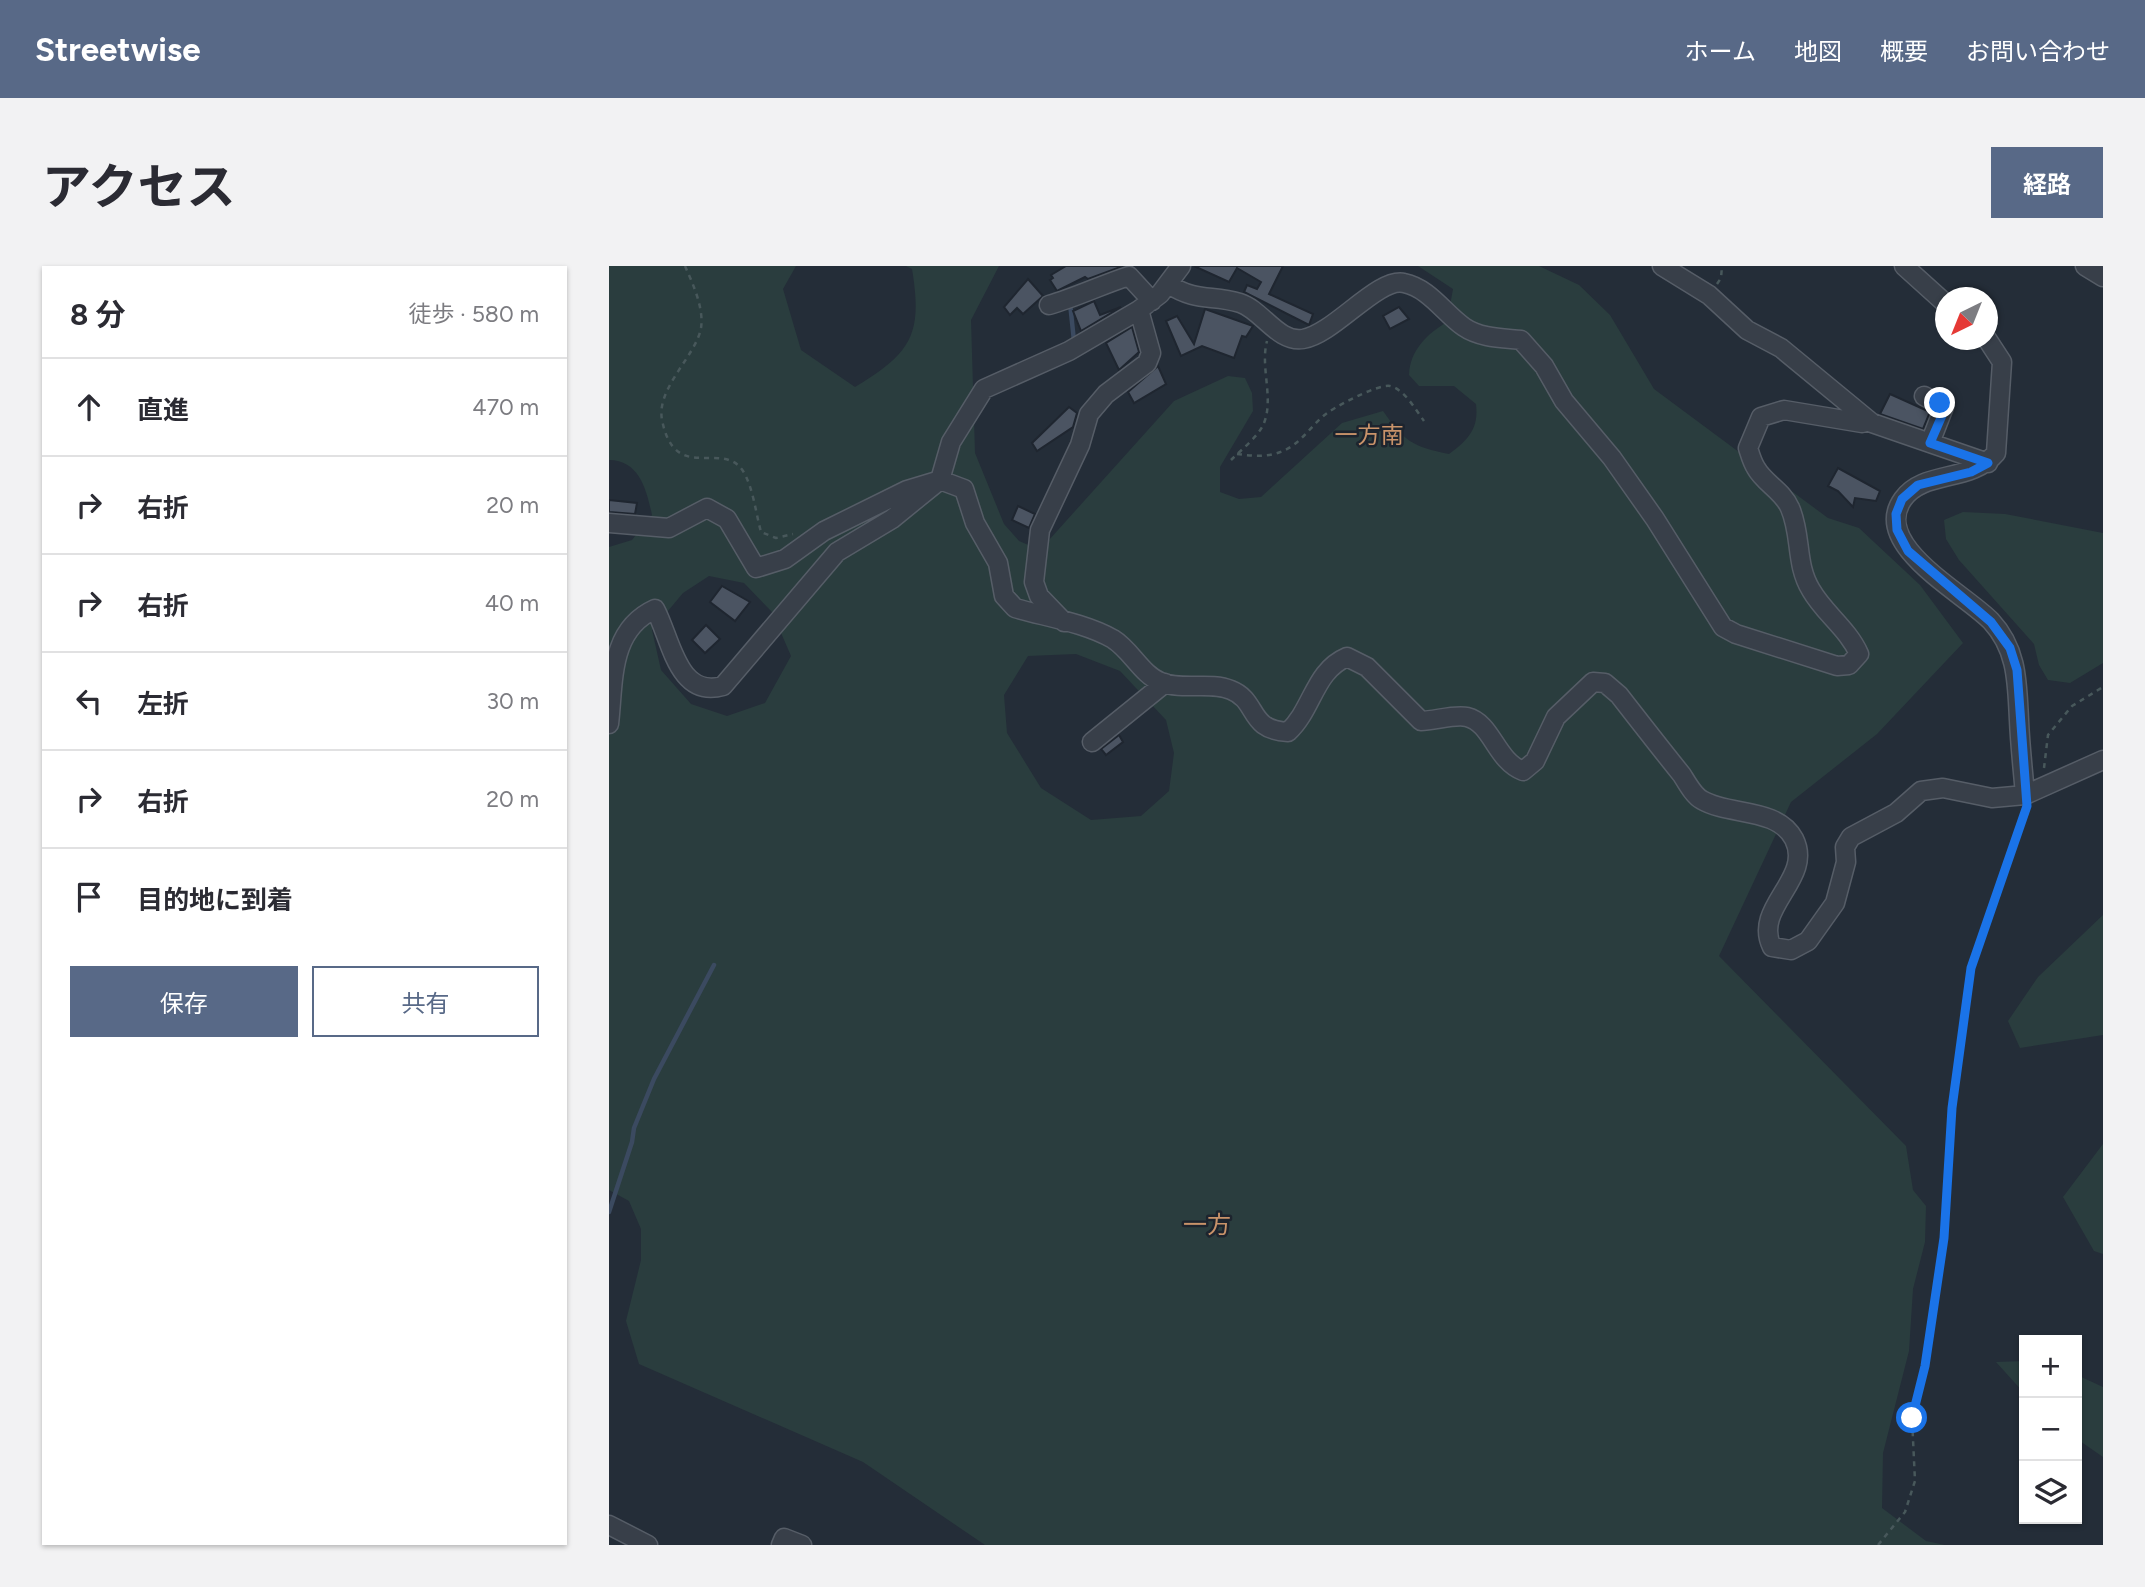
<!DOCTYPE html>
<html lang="ja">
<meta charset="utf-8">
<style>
body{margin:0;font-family:Figtree,"Noto Sans JP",sans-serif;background:#f2f2f3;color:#2b2b33}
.controls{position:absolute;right:21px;bottom:21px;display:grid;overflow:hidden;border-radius:0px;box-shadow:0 2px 5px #0004}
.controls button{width:63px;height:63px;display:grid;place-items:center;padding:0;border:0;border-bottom:2px solid #e1e1e2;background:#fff;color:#2b2b33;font:35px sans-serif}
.compass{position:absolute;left:1326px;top:21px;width:63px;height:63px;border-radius:50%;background:#fff;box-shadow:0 2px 5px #0004;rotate:223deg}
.stop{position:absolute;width:21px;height:21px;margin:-16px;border:5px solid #1a73e8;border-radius:50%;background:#fff}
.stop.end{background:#1a73e8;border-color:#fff;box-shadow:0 2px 7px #0008}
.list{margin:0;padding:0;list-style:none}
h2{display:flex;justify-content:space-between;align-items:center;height:91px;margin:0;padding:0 28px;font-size:30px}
h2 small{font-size:23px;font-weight:400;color:#7c7c81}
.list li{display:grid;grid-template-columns:46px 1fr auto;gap:21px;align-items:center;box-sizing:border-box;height:98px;padding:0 28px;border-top:2px solid #e1e1e2}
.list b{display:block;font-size:26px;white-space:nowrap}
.list em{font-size:23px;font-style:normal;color:#7c7c81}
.actions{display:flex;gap:14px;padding:21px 28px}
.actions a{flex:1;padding:16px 0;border:2px solid #586987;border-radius:0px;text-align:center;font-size:24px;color:#586987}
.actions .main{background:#586987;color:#fff}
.icon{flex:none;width:38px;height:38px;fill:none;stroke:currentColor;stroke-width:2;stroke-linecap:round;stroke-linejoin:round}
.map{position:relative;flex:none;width:1494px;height:1279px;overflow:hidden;border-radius:0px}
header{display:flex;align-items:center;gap:42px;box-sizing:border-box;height:98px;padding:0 35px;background:#586987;color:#fff}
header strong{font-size:33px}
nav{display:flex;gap:38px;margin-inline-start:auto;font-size:24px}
.intro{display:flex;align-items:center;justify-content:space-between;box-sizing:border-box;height:168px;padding:0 42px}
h1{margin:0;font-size:49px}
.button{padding:18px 32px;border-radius:0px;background:#586987;color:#fff;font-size:24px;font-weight:700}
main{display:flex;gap:42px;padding:0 42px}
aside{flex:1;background:#fff;border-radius:0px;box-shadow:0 2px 5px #0004}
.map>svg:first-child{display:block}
</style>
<header>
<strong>Streetwise</strong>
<nav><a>ホーム</a><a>地図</a><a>概要</a><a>お問い合わせ</a></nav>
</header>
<div class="intro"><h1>アクセス</h1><a class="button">経路</a></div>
<main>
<aside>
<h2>8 分<small>徒歩 · 580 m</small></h2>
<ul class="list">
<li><svg class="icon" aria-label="ahead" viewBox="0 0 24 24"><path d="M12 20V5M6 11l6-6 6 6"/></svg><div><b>直進</b></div><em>470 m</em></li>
<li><svg class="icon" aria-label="right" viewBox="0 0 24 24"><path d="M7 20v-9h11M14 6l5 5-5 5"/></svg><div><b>右折</b></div><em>20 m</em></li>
<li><svg class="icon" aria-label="right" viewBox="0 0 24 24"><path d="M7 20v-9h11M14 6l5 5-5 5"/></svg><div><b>右折</b></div><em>40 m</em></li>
<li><svg class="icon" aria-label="left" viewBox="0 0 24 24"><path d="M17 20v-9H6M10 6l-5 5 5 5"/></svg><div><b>左折</b></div><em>30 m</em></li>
<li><svg class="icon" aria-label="right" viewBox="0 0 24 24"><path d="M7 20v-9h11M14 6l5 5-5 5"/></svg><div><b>右折</b></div><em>20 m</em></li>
<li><svg class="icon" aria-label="arrive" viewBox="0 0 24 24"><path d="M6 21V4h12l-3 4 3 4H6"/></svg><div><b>目的地に到着</b></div></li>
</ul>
<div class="actions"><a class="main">保存</a><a>共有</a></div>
</aside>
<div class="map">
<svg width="1494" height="1279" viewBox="0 0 1494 1279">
<rect width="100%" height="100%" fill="#242d38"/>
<path fill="#2a3d3e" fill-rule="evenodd" d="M 0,0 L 187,0 L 174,23 L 192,84 L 246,121 C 302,87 314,69 303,3 L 297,0 L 390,0 L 362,54 L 366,187 L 395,258 L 410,275 L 431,284 L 565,135 L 619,110 L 636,112 L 643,127 L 644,145 L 611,201 L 611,226 L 630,233 L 652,231 L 733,157 L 774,145 C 795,175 804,181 840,188 C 859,174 870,163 867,138 L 845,120 L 810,120 L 800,109 C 801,84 818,68 838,56 L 844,23 L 809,0 L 930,0 L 970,19 L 1001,49 L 1045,123 L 1219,252 L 1250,262 L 1311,319 L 1354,377 L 1268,468 L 1182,536 L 1110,690 L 1297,880 L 1304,924 L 1317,940 L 1316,976 L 1304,1023 L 1300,1085 L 1274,1187 L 1273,1242 L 1317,1275 L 1336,1279 L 376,1279 L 254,1196 L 30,1098 L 17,1055 L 32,994 L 32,963 L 20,935 L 0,924 L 0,281 L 23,274 L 43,249 C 38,226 31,194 0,194 ZM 100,310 L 135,317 L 163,346 L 182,390 L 156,437 L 118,450 L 82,438 L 52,404 L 43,364 L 74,327 ZM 467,388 L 511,405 L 557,454 L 565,487 L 560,525 L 532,550 L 482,554 L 432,522 L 398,467 L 395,429 L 419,390 Z
M 1354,246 L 1396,248 L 1494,267 L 1494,397 L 1461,417 L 1439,414 L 1430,399 L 1425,378 L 1350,294 L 1337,273 L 1335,254 Z
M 1494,649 L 1494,769 L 1411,782 L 1399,755 L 1429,711 Z
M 1494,878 L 1494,988 L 1485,985 L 1454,931 Z
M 1415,1095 L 1415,1127 L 1387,1096 Z
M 1468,1109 L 1494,1121 L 1494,1191 L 1468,1173 Z"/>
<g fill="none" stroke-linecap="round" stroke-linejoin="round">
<path stroke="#3b4a60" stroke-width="4.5" d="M 461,37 L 465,75
M 0,946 L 23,876 L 25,862 L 45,813 L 105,699"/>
</g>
<path fill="#4b5462" stroke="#1f2630" stroke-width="2" d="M 457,0 L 514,0 L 479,13 L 476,11 L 448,25 L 441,14 L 444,12 L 442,9 Z
M 585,0 L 674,0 L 660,28 L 704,48 L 700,59 L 635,26 L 638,19 L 648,23 L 652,16 L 628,2 L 620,16 Z
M 419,13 L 434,30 L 414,48 L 408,42 L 401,49 L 395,41 Z
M 485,35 L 491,49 L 512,41 L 472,65 L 464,45 Z
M 790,41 L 800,53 L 781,63 L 774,50 Z
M 596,43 L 644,60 L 637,71 L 633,70 L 625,92 L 593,80 L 572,90 L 557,55 L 568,50 L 585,78 Z
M 523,61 L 530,86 L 510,104 L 497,77 Z
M 549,100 L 557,118 L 525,137 L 519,126 Z
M 1281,128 L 1321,146 L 1314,163 L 1271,148 Z
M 460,141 L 468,147 L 464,161 L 428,185 L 423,177 Z
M 1229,202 L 1271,225 L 1267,235 L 1246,232 L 1244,241 L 1229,225 L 1219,220 Z
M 0,234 L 28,237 L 26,248 L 0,246 Z
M 409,240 L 426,248 L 420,262 L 403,254 Z
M 113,320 L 141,336 L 126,355 L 101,336 Z
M 97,359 L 111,373 L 96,387 L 83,374 Z
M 510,469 L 514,476 L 497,489 L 492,483 Z"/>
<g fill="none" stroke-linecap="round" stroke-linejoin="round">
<g stroke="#565d67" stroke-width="21">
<path id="minor" d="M 1053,0 L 1100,29 L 1138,64 L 1172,82 L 1263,157 L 1379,197
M 1295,0 L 1336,37
M 1476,0 L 1494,11
M 559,18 C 589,37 602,28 631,37 C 653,44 669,77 694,73 C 725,68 769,11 795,17 C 820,22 835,47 855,61 C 871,72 893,72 912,74 L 935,100 L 955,135 L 1003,192 L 1046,253 L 1114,361 L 1127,368 L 1228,400 L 1240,399 L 1250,388 C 1239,363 1215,347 1202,324 C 1186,298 1193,269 1181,242 C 1174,225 1155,217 1147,202 C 1143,196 1141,188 1139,182 L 1152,151 L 1175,144 L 1253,157 L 1260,155
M 440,39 C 468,31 492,19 520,10 L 543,35
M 1378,73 L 1393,96 L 1387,187 C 1362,217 1314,204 1294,233 C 1261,279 1355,327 1382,355 C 1409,384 1408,418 1410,454 C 1411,479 1414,504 1416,529
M 1315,130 L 1335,141 L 1321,177
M 0,257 L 60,262 L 98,242 L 118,253 L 147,302 L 176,293 L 215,265 L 298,224 L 331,214 L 355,223 L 366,257 L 389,297 L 395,330 L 406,342 C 437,351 476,357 504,373 C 522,384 533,409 552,416 C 574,425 600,415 622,424 C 650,435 638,464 679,466 C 704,443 705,405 738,391 L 758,401 L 812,455 C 825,455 846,448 858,451 C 883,457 887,495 914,505 L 926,495 L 947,451 L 984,416 L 996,417 L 1010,429 C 1031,456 1052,483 1073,509 C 1078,517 1085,530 1093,534 C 1120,550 1168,541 1185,573 C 1205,613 1143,641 1163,681 L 1182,684 L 1199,675 L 1226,637 L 1237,596 L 1236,581 L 1242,571 L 1287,547 L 1312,525 L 1334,522 L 1383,532 L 1416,529 L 1494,494
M 455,356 L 430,330 L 425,316 L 431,264 L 471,179 L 480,148 L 497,128 L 538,97 L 542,87 L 530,44
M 0,458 C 5,415 0,364 46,343 C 62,372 68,433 114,420 L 228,286 L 283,253 L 331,214 L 342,176 L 375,123 L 460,85 L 530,44 L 551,28 L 572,0
M 483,476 L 556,417
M 0,1259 L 39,1279
M 172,1279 L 175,1272 L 193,1279"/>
</g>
<path stroke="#48585b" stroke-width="2.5" stroke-dasharray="5 5" stroke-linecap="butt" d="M 76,0 C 84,18 95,42 92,62 C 87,90 47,122 53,154 C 66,219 113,173 134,205 C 144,221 147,248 152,266 L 167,272 L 184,268
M 1108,18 L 1112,12 L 1113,0
M 628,188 C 644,190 660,192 676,184 C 695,175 704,156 721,145 C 732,138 769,118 781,120 C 795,123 807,144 815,155
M 622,194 C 632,184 650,170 655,157 C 665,132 651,101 658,75
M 1435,502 L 1439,469 L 1463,440 L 1494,421
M 1269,1279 L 1296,1246 L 1306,1215 L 1303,1152 L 1316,1100 L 1336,972 L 1343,842 L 1362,702 L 1416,544"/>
<use href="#minor" stroke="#383f49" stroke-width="18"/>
</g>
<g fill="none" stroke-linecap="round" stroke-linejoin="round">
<path stroke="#1a73e8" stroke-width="9" d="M 1303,1152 L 1316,1100 L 1335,972 L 1343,842 L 1362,702 L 1418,540 L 1408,404 L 1401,382 L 1382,356 L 1299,285 L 1288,264 L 1287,248 L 1293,233 L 1309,219 L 1362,206 L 1379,197 L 1321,177 L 1335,145 L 1331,137"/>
</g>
<g text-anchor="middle" stroke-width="5" stroke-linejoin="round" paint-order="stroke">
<g font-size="23" fill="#c9936a" stroke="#1d242e">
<text x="760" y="177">一方南</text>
</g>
<g font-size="24" fill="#c9936a" stroke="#1d242e">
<text x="598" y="967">一方</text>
</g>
</g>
</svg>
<div class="controls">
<button>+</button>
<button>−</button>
<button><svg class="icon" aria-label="layers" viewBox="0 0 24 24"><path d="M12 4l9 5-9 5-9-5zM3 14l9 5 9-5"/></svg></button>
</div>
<svg class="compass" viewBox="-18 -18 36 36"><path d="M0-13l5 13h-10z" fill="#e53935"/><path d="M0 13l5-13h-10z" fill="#7c7c81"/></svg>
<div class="stop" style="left:1303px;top:1152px"></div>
<div class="stop end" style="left:1331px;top:137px"></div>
</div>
</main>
